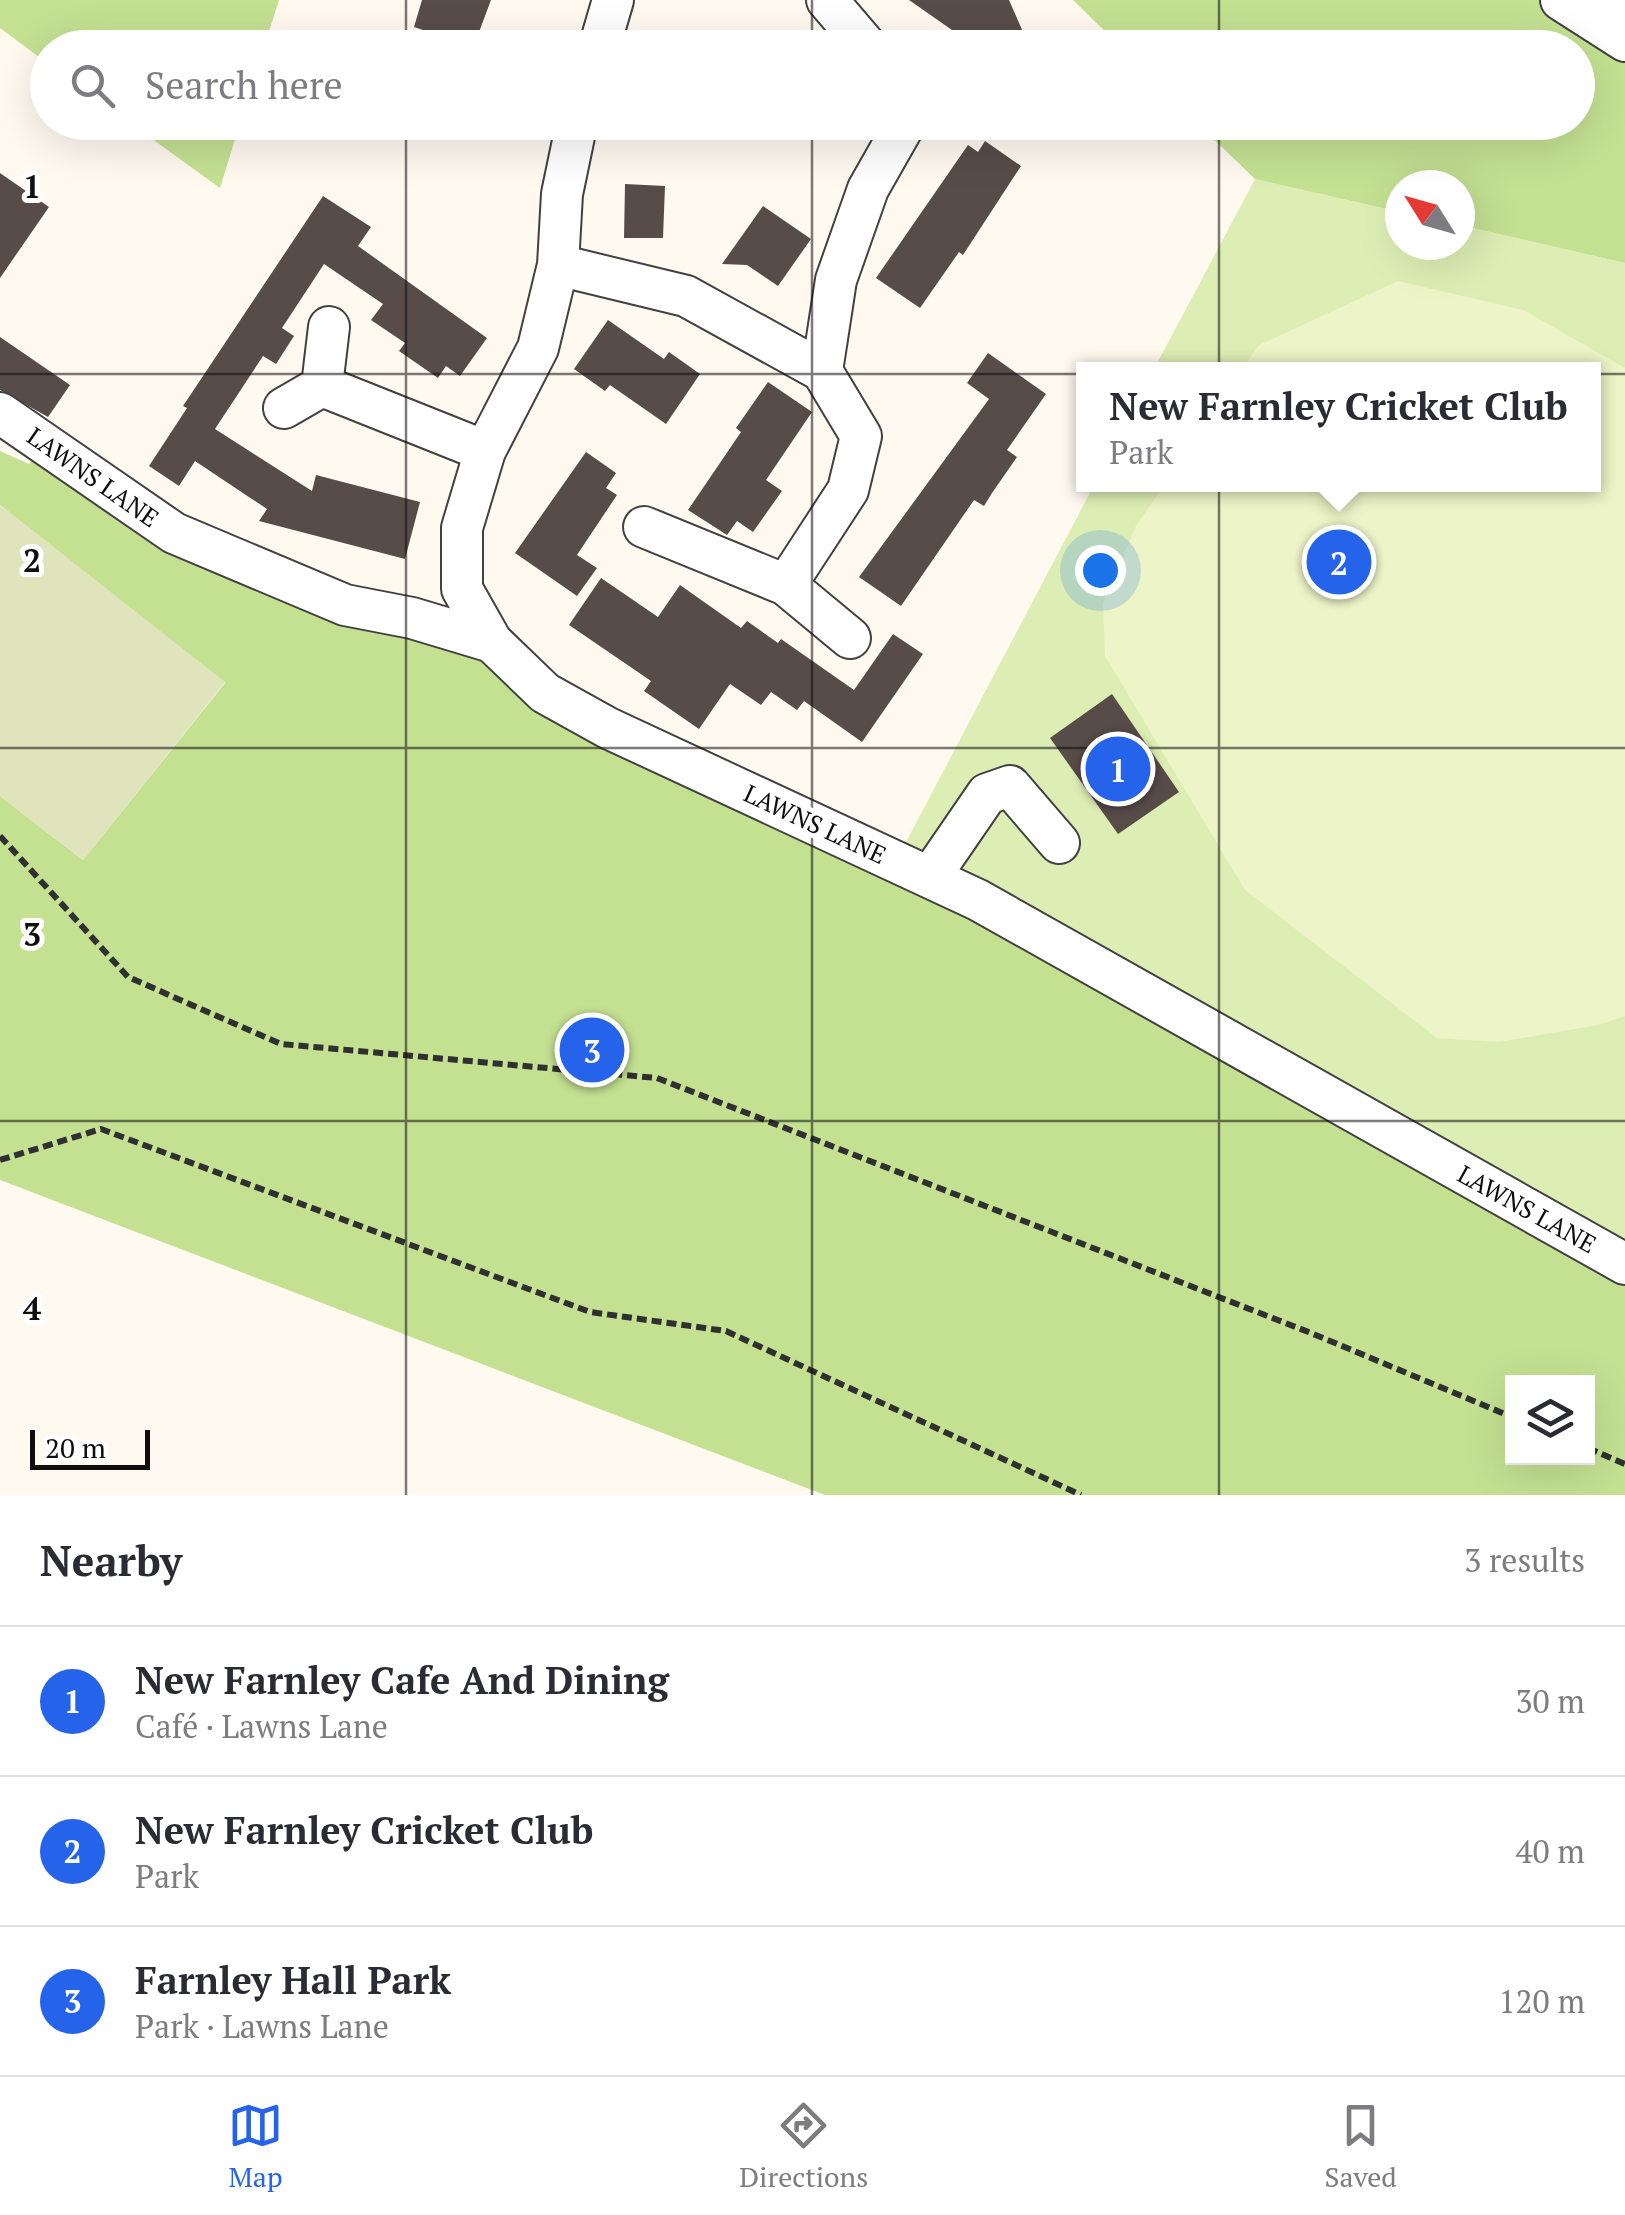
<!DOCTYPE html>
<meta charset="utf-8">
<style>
body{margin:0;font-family:"PT Serif",serif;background:#f2f2f3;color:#2b2b33}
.controls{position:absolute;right:30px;bottom:30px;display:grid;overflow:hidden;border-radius:0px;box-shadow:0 10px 40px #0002}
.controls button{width:90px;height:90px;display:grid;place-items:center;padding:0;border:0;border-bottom:2px solid #e1e1e2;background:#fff;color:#2b2b33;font:50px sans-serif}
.compass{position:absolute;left:1385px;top:170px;width:90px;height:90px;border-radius:50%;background:#fff;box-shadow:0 10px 40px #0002;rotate:307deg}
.scale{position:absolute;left:30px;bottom:25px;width:120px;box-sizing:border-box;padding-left:10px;border:5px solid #0e0e0e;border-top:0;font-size:28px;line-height:35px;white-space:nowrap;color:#0e0e0e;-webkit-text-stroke:8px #fff;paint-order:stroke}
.you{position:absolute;left:1100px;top:570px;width:35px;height:35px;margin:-25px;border:8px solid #fff;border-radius:50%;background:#1a73e8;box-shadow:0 0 0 15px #1a73e833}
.badge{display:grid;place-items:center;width:65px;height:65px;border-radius:50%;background:#2563eb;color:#fff;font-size:32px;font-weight:700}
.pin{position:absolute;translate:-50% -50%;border:5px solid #fff;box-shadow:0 2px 10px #0006}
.popup{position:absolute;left:1076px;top:362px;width:525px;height:130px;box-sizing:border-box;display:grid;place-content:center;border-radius:0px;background:#fff;filter:drop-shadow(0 2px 8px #0005);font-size:32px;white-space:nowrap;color:#7c7c81}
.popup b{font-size:38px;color:#2b2b33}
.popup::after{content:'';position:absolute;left:50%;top:100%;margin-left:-20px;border:20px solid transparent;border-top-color:#fff}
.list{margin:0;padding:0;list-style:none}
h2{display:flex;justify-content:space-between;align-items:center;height:130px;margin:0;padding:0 40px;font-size:42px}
h2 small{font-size:32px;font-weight:400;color:#7c7c81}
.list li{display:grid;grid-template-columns:65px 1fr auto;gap:30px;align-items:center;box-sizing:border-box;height:150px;padding:0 40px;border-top:2px solid #e1e1e2}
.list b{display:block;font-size:38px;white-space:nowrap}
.list p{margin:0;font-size:32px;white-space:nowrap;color:#7c7c81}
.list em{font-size:32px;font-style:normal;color:#7c7c81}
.icon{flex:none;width:55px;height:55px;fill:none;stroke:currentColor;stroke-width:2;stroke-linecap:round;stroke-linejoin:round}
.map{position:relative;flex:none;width:1625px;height:1495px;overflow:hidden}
.search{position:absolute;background:#fff;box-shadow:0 10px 40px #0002;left:30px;right:30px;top:30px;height:110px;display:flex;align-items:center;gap:25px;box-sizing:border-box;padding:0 35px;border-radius:55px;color:#7c7c81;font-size:38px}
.sheet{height:580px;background:#fff}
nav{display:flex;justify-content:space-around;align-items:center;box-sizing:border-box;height:140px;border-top:2px solid #e1e1e2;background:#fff;font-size:28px;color:#7c7c81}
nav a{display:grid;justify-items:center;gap:5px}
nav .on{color:#2563eb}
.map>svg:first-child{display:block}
</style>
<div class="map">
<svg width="1625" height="1495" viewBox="0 0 1625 1495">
<rect width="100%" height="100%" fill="#fff9f0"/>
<path fill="#ddeeb4" d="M 1255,179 L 1400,212 L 1400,245 L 1460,245 L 1460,225 L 1625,263 L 1625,1264 L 896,861 L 1094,485 L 1594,484 L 1594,370 L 1154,369 Z"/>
<path fill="#c4e192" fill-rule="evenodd" d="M 0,0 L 279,0 L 264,47 L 48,48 L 47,63 L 0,28 Z
M 1073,0 L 1563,0 L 1625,40 L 1625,263 L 1460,225 L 1460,185 L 1400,185 L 1400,212 L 1255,179 L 1197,123 L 1578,122 L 1578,48 L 1121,47 Z
M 130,123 L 240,123 L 220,188 Z
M 43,443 L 174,533 L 412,618 L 545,693 L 896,861 L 1625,1264 L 1625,1495 L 825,1495 L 0,1180 L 0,796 L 83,860 L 225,683 L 0,505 L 0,451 L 29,464 ZM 1512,1382 L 1588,1382 L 1588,1458 L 1512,1458 Z"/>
<path fill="#dfe4bd" d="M 0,505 L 225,682 L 83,860 L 0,796 Z"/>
<path fill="#edf4c7" d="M 1398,281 L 1523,310 L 1625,368 L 1625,1016 L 1598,1025 L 1499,1042 L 1437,1038 L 1245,890 L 1105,656 L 1103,603 L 1136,526 L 1164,485 L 1594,484 L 1594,370 L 1242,369 L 1259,345 Z"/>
<path fill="#584c49" d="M 422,0 L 491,0 L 473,48 L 420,48 L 426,31 L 414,27 Z
M 909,0 L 1009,0 L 1030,48 L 961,48 L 952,30 Z
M 985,141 L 1021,166 L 963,255 L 959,252 L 920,308 L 876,278 L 968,145 L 978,152 Z
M 0,173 L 49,207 L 0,278 Z
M 625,184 L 665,186 L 663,238 L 624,238 Z
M 323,196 L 371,227 L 358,246 L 487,338 L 460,376 L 446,366 L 438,378 L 399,351 L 405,343 L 371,320 L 383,304 L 324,264 L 282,328 L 294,336 L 276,364 L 263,356 L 215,429 L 312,491 L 316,475 L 420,502 L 405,559 L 259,521 L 267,509 L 195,461 L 179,486 L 149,466 L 187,408 L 183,406 Z
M 763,206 L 811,239 L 778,286 L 747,265 L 722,264 Z
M 608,320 L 664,359 L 669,352 L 700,374 L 666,424 L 610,385 L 605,391 L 574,369 Z
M 0,337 L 70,385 L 48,417 L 0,390 Z
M 988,353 L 1046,394 L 1007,450 L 1017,457 L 992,493 L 984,506 L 974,500 L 901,606 L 859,577 L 989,399 L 967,383 Z
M 768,382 L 812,412 L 766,480 L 782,491 L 753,532 L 737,521 L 727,535 L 688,510 L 741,432 L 736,428 Z
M 586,452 L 616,473 L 606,488 L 617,495 L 577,555 L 597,568 L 577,596 L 515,553 Z
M 601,578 L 658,617 L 680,585 L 741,628 L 747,621 L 778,643 L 781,639 L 854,690 L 893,634 L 923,654 L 862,742 L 804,701 L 797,710 L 771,692 L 761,705 L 730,684 L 699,729 L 644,691 L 651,681 L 569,625 Z
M 1112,694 L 1179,792 L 1118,834 L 1050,738 Z"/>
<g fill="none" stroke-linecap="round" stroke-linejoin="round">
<g stroke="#414141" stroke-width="44">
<path id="minor" d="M 827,0 L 868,48
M 1561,0 L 1625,41
M 1609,0 L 1625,0
M 599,48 L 613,0
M 558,265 L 686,296 L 822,371 L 836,280 L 868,189 L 906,122
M 322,386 L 329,327
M 284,408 L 322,386 L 485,451
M 0,413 L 174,533 L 345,605 L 412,618 L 492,642 L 545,693 L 608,728 L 978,900 L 1625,1264
M 644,527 L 786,585 L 848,490 L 861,436 L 822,371
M 786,585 L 850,638
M 492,642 L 462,589 L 462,528 L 485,451 L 538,348 L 558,265 L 562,194 L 577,122
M 930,877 L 987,794 L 1010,786 L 1059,843"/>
</g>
<path stroke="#303030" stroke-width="6" stroke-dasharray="10 5" stroke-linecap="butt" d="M 0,836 L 128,977 L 281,1044 L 657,1078 L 1311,1333 L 1512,1417
M 0,1160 L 101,1129 L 590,1312 L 726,1331 L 1081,1495
M 1588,1448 L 1625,1464"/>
<use href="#minor" stroke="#fff" stroke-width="40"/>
</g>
<path fill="none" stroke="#0e0e0e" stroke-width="2.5" stroke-opacity="0.55" d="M 406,0 L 406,48M 812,0 L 812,48M 1219,0 L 1219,48M 406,122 L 406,1495M 812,122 L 812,1495M 1219,122 L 1219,1495M 0,374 L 1625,374M 0,748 L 1625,748M 0,1121 L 1625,1121"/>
<g text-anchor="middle" stroke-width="10" stroke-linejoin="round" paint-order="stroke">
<g font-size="25" fill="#0e0e0e" stroke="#fff">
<text transform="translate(93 477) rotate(35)" y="9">LAWNS LANE</text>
<text transform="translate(815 824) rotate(25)" y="9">LAWNS LANE</text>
<text transform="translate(1527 1209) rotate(29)" y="9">LAWNS LANE</text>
</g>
</g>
<g font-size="32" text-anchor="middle" font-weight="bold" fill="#0e0e0e" stroke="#fff" stroke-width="10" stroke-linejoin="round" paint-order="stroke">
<text x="32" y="198">1</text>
<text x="32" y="572">2</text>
<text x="32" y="946">3</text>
<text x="32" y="1320">4</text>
</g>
</svg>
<div class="controls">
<button><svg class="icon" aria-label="layers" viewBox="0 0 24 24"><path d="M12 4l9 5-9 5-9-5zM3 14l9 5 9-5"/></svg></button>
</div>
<svg class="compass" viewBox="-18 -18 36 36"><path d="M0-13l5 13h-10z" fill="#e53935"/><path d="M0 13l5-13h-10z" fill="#7c7c81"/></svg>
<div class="scale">20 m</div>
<div class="you"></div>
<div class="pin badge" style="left:1118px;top:769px">1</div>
<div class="pin badge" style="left:1339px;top:562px">2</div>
<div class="popup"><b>New Farnley Cricket Club</b>Park</div>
<div class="pin badge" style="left:592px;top:1050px">3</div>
<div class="search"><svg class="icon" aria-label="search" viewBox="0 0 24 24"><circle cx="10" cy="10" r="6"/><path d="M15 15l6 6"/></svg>Search here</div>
</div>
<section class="sheet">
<h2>Nearby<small>3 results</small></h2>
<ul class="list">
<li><span class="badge">1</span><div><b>New Farnley Cafe And Dining</b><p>Café · Lawns Lane</p></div><em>30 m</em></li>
<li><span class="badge">2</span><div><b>New Farnley Cricket Club</b><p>Park</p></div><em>40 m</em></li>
<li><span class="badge">3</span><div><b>Farnley Hall Park</b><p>Park · Lawns Lane</p></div><em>120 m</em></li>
</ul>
</section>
<nav>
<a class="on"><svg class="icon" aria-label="map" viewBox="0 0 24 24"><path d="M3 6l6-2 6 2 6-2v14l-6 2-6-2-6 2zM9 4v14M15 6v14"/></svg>Map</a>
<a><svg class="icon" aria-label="directions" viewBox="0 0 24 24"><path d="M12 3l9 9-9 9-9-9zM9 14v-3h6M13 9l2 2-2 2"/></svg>Directions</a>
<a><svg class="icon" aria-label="saved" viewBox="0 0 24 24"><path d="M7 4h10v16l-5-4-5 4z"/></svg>Saved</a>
</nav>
